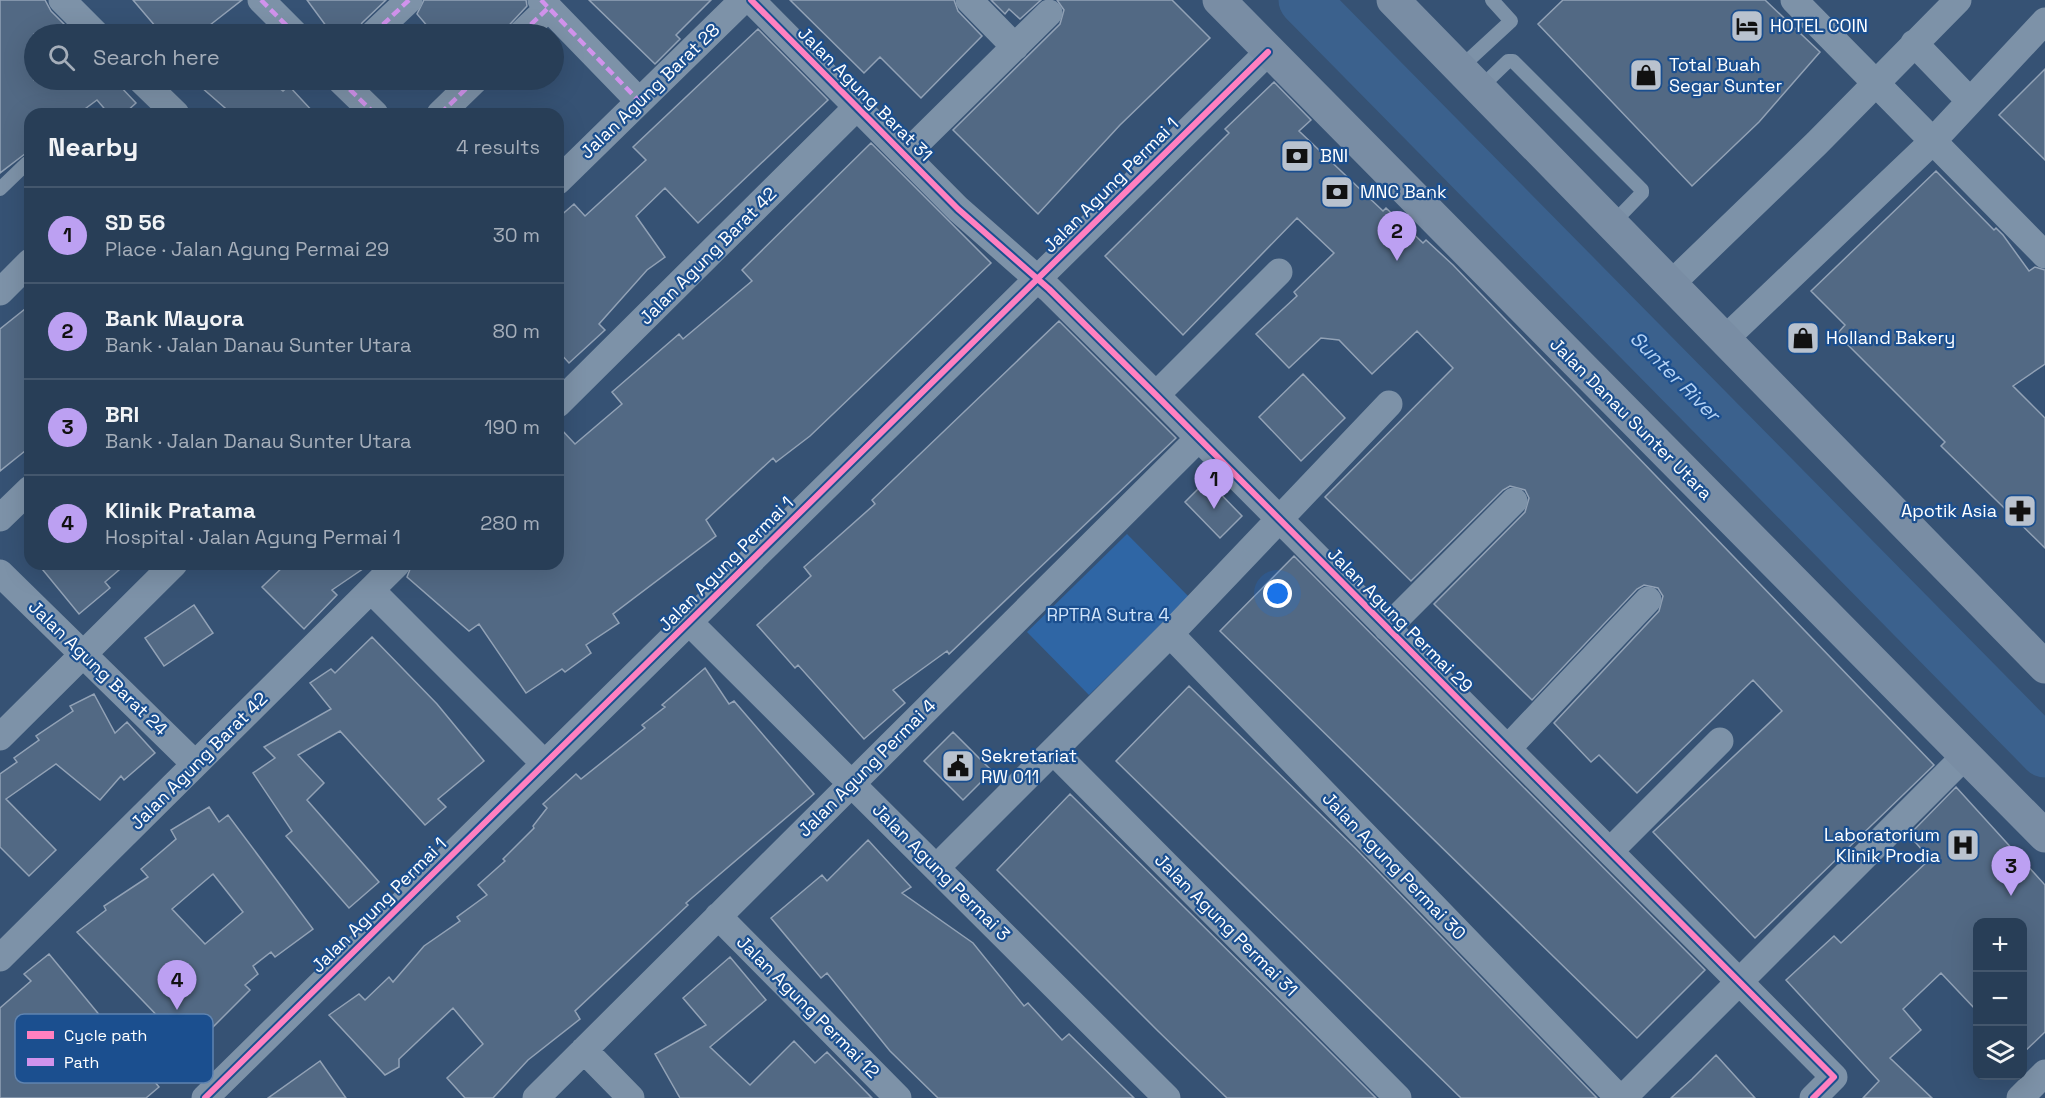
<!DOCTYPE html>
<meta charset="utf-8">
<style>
body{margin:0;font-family:"Space Grotesk",sans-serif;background:#344961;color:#f1f3f6}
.controls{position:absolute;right:18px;bottom:18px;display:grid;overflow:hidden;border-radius:12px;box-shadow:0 6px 24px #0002}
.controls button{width:54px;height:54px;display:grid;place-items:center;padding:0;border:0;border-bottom:2px solid #44576d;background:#283e57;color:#f1f3f6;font:30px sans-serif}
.you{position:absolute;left:1278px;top:594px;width:21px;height:21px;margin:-15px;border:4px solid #fff;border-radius:50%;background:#1a73e8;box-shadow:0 0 0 9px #1a73e833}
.badge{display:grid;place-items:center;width:39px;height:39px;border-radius:50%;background:#bca0f2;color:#111;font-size:20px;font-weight:700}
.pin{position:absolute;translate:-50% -50px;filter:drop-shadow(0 2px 3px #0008)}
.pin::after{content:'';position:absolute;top:32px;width:21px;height:18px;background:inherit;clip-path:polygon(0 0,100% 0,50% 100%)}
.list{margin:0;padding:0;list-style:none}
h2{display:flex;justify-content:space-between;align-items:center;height:78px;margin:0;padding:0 24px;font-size:26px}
h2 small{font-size:20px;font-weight:400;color:#a5aeba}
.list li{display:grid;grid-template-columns:39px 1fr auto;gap:18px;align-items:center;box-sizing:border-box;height:96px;padding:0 24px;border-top:2px solid #44576d}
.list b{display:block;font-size:22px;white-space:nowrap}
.list p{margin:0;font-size:20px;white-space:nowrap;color:#a5aeba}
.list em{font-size:20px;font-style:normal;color:#a5aeba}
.icon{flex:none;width:33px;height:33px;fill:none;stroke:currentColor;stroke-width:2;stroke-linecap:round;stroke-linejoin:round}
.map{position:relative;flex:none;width:2045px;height:1098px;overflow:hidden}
.search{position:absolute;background:#283e57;box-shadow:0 6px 24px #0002;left:24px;top:24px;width:540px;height:66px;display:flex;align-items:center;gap:15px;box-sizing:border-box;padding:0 21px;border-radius:33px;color:#a5aeba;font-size:22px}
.panel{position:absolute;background:#283e57;box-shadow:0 6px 24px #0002;left:24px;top:108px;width:540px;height:462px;border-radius:18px}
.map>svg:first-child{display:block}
</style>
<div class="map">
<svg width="2045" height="1098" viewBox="0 0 2045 1098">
<rect width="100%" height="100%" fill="#365274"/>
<path fill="#2f66a5" d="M 1127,534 L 1189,597 L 1089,695 L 1027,632 Z"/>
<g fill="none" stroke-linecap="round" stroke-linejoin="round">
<path stroke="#3b618d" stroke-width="51" d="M 1304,0 L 2045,752"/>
</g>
<path fill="#526984" stroke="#92a2b6" stroke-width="1.5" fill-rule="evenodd" d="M 0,0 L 45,0 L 51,11 L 74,34 L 34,34 L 34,80 L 124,80 L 118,84 L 136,103 L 124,114 L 109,114 L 97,100 L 78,114 L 30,114 L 30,150 L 0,173 Z
M 133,0 L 242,0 L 210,25 L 218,34 L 162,34 Z
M 307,0 L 386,0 L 362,23 L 356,34 L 332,34 Z
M 424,0 L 526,0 L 527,6 L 501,34 L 475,34 L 467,25 L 456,34 L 434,34 L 417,14 Z
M 589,0 L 711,0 L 676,35 L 680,39 L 655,64 Z
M 790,0 L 954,0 L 958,11 L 982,36 L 921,98 L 880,57 L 864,73 Z
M 991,0 L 1041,0 L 1020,19 L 1009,9 L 1005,14 Z
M 1057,0 L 1172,0 L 1210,38 L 1120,125 L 1038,214 L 953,130 L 1060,24 L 1064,10 Z
M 1563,0 L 1765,0 L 1820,52 L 1759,122 L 1692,186 L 1538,24 Z
M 758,29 L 828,100 L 698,223 L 665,188 L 636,216 L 665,257 L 647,270 L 599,324 L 605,330 L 569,363 L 558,351 L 558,218 L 574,204 L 585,216 L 646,160 L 633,147 Z
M 2045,69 L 2045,160 L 1999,115 Z
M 193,80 L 269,80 L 283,91 L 289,86 L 315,114 L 232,114 Z
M 1274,82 L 1311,120 L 1299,131 L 1383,211 L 1386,208 L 1423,243 L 1426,240 L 1453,265 L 1934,765 L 1755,938 L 1653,832 L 1782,711 L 1753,680 L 1637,793 L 1599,755 L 1591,762 L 1554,723 L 1659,611 L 1663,596 L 1658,588 L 1644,585 L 1637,589 L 1532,700 L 1434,604 L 1525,512 L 1529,498 L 1525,490 L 1510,486 L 1503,490 L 1411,581 L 1325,497 L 1453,368 L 1417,331 L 1372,374 L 1339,340 L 1321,338 L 1289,368 L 1256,334 L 1297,296 L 1294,292 L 1334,253 L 1297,218 L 1183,335 L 1105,256 L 1229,133 L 1225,129 Z
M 871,143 L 991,263 L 810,436 L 776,462 L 773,458 L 706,520 L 716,536 L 613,614 L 619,623 L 586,645 L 591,653 L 565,672 L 562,669 L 526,693 L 479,624 L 469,631 L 407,577 L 412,564 L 558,564 L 558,426 L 575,444 L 622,404 L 612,392 L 679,334 L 683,339 L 752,281 L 742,270 Z
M 1936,171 L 1994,230 L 1996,228 L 2003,235 L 2029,271 L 2035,267 L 2045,270 L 2045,364 L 2013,386 L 2045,418 L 2045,548 L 1941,446 L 1945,442 L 1837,334 L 1845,325 L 1811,291 Z
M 30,305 L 30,447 L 0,471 L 0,329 Z
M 1059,321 L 1176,438 L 949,654 L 947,651 L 893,690 L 905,703 L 864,739 L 798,665 L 795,668 L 757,625 L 811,576 L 804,567 L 875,504 L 872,500 Z
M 1303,374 L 1345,418 L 1301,461 L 1259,417 Z
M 1207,480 L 1242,516 L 1220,538 L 1185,502 Z
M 1294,556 L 1705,970 L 1637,1038 L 1220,631 Z
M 38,564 L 126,564 L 105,582 L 110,588 L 79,614 Z
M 286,564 L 370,564 L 332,590 L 337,595 L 304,629 L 262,587 Z
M 194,605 L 213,633 L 164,666 L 145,638 Z
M 372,637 L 437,704 L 484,761 L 438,799 L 446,807 L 425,825 L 340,731 L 298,755 L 324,783 L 307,800 L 379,882 L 349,908 L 286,836 L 292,831 L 253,773 L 275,758 L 264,747 L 331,709 L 310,683 L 331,669 L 335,673 Z
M 705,668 L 729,704 L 734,701 L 814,794 L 686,903 L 688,905 L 575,1011 L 580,1019 L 528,1060 L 493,1098 L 465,1098 L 447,1078 L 483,1044 L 453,1008 L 399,1059 L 399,1067 L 385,1075 L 329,1015 L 359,994 L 365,1000 L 389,977 L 393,982 L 424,946 L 460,921 L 457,917 L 487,895 L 478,885 L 505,861 L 503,859 L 534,828 L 533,826 L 547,808 L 543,804 L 576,774 L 581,779 L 645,728 L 642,725 L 665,707 L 662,705 Z
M 1189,686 L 1355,848 L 1597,1098 L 1461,1098 L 1116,761 Z
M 94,694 L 115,733 L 127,722 L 155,753 L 124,780 L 121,776 L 100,800 L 56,764 L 6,799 L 56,850 L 29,876 L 0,847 L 0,774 L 17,762 L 14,758 L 39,740 L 36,736 L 73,711 L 70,706 Z
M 953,732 L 992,771 L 963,800 L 924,761 Z
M 1956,787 L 2045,885 L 2045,1032 L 2022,1054 L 2022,922 L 1977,922 L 1977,1011 L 1941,973 L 1903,1009 L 1921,1030 L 1890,1058 L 1932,1098 L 1863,1098 L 1879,1081 L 1786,980 L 1834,936 L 1841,943 L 1930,859 L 1909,835 Z
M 1070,794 L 1303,1025 L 1376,1098 L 1227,1098 L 1158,1031 L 997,870 Z
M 209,807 L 219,822 L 228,815 L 313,929 L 275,957 L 271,952 L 253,966 L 258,974 L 245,985 L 250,990 L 190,1050 L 77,932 L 106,910 L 104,906 L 148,877 L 141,869 L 176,839 L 171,830 ZM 213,874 L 243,912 L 205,944 L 172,909 Z
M 868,840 L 911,887 L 902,893 L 973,943 L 1024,1006 L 1028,1003 L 1062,1040 L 1069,1034 L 1134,1098 L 938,1098 L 890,1051 L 827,973 L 821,978 L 771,918 L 822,875 L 827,881 Z
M 49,954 L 159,1087 L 146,1098 L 0,1098 L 0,1008 L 31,981 L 24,974 Z
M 730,957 L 766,1000 L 710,1047 L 750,1085 L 794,1041 L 815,1063 L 827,1052 L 872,1098 L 680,1098 L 655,1054 L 706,1025 L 683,998 Z
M 1716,1055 L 1755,1098 L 1671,1098 L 1692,1079 Z
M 320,1061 L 346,1098 L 268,1098 Z"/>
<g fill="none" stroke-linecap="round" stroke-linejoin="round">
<path stroke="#7d92a8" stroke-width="14" d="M 1460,68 L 1511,21 L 1492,0
M 1480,88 L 1508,61 L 1513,61 L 1642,190 L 1642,193 L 1612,224
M 0,189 L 27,163"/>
<path stroke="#7d92a8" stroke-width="27" d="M 62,0 L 96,34
M 261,0 L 295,34
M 541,0 L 639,101
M 751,0 L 958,209 L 1049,289 L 1156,395 L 1834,1077 L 1813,1098
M 969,0 L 1015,47
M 1794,0 L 2045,255
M 373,34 L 409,0
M 521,34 L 548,8
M 1914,43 L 1970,101
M 141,80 L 176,114
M 340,80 L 375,114
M 440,114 L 475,80
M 905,155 L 1049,13
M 558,181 L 743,0
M 1671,284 L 1817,143 L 1958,0
M 0,292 L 30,262
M 1725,339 L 1932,142 L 2045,21
M 1156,395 L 1279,272
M 558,404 L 857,107
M 0,518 L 30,489
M 0,573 L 195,764
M 371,590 L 544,763
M 689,622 L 1167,1098
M 1387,628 L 1514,501
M 1170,634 L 1619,1098
M 0,737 L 174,564
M 1508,748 L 1648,600
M 1053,751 L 1398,1098
M 1610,851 L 1720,741
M 936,868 L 1170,634 L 1389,404
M 718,916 L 898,1098
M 0,958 L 397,564
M 584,1050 L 631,1098
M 205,1098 L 1268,52
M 536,1098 L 1199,438
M 1623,1098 L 1965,756
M 2020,1098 L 2045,1073"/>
<path stroke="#798da4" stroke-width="33" d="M 1219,0 L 2045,836
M 1393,0 L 2045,667"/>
<path stroke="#d193ec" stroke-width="4.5" stroke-dasharray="9 4.5" stroke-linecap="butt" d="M 261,0 L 295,34
M 541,0 L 639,101
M 373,34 L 409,0
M 521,34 L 548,8
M 340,80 L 375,114
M 440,114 L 475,80"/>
<g stroke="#1b4f8f" stroke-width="10">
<path id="cycleway" d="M 751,0 L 958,209 L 1049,289 L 1156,395 L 1834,1077 L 1813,1098
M 205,1098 L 1268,52"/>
</g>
<use href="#cycleway" stroke="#ff80c0" stroke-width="6"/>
</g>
<defs>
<g id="hotel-square" transform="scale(1.725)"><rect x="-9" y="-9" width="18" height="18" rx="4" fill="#b9c2ce" stroke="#1b4f8f"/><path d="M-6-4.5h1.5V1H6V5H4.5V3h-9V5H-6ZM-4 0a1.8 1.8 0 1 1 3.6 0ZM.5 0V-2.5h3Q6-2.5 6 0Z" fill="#111"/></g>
<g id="shop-square" transform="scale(1.725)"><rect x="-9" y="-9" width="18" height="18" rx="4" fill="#b9c2ce" stroke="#1b4f8f"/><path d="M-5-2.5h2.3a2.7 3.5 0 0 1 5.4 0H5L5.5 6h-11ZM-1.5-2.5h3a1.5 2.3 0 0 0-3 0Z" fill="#111"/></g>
<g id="bank-square" transform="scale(1.725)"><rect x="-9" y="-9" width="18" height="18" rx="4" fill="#b9c2ce" stroke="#1b4f8f"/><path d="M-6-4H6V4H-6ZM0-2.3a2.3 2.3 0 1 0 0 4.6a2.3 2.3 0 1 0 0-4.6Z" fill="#111"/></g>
<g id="pharmacy-square" transform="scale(1.725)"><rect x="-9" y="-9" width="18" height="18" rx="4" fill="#b9c2ce" stroke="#1b4f8f"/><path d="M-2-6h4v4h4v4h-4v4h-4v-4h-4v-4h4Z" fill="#111"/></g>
<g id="civic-square" transform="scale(1.725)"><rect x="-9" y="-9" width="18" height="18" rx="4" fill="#b9c2ce" stroke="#1b4f8f"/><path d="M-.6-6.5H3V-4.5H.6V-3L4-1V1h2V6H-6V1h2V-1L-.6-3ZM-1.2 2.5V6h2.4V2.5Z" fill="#111"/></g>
<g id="hospital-square" transform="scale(1.725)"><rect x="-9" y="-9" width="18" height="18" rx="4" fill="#b9c2ce" stroke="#1b4f8f"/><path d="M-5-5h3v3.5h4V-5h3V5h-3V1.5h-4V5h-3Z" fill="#111"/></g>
</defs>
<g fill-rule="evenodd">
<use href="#hotel-square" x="1747" y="26"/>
<use href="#shop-square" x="1646" y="75"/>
<use href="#bank-square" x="1297" y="156"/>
<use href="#bank-square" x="1337" y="192"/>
<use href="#shop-square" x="1803" y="338"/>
<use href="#pharmacy-square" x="2020" y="511"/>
<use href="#civic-square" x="958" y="766"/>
<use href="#hospital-square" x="1963" y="845"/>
</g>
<g text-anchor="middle" stroke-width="4.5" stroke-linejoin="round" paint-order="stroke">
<g font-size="18" fill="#fff" stroke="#1b4f8f" text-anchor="start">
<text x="1770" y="32">HOTEL COIN</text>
<text x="1669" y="71">Total Buah<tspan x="1669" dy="21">Segar Sunter</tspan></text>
<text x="1320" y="162">BNI</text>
<text x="1360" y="198">MNC Bank</text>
<text x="1826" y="344">Holland Bakery</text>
<text x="1997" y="517" text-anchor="end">Apotik Asia</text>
<text x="981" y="762">Sekretariat<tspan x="981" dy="21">RW 011</tspan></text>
<text x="1940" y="841" text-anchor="end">Laboratorium<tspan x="1940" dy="21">Klinik Prodia</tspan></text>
</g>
<g font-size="18" fill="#fff" stroke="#1b4f8f">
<text transform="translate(650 91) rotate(-44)" y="6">Jalan Agung Barat 28</text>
<text transform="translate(865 94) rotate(45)" y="6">Jalan Agung Barat 31</text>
<text transform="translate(1111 185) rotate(-45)" y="6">Jalan Agung Permai 1</text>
<text transform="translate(708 256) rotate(-45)" y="6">Jalan Agung Barat 42</text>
<text transform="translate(1631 419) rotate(45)" y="6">Jalan Danau Sunter Utara</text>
<text transform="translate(726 564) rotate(-45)" y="6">Jalan Agung Permai 1</text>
<text transform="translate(1400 620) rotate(45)" y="6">Jalan Agung Permai 29</text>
<text transform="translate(98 668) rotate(44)" y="6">Jalan Agung Barat 24</text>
<text transform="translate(199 761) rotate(-45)" y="6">Jalan Agung Barat 42</text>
<text transform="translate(867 768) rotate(-45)" y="6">Jalan Agung Permai 4</text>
<text transform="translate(1394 866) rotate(46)" y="6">Jalan Agung Permai 30</text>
<text transform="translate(941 872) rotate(45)" y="6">Jalan Agung Permai 3</text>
<text transform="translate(379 905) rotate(-45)" y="6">Jalan Agung Permai 1</text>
<text transform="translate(1226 925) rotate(45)" y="6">Jalan Agung Permai 31</text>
<text transform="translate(808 1007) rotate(45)" y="6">Jalan Agung Permai 12</text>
</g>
<g font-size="18" fill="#cfe3fa" stroke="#1b4f8f">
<text x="1108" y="621">RPTRA Sutra 4</text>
</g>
<g font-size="20" font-style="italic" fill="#b5d3f5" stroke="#1b4f8f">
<text transform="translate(1675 376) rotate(45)" y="7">Sunter River</text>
</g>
</g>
<rect x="15" y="1014" width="198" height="69" rx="9" fill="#1b4f8f" stroke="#5f84b1" stroke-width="1.5"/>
<rect x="27" y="1031" width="27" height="8" fill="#ff80c0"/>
<rect x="27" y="1058" width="27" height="8" fill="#d193ec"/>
<g font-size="16" fill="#fff">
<text x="64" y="1041">Cycle path</text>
<text x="64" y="1068">Path</text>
</g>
</svg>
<div class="controls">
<button>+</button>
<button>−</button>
<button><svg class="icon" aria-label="layers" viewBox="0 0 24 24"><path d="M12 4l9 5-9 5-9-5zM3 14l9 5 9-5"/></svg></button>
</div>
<div class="you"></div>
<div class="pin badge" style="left:1214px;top:509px">1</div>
<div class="pin badge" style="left:1397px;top:261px">2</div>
<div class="pin badge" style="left:2011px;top:896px">3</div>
<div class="pin badge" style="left:177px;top:1010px">4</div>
<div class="search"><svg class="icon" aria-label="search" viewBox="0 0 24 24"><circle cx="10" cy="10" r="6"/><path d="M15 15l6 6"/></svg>Search here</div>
<section class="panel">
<h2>Nearby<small>4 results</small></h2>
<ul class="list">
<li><span class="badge">1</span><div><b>SD 56</b><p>Place · Jalan Agung Permai 29</p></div><em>30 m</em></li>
<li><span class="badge">2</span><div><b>Bank Mayora</b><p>Bank · Jalan Danau Sunter Utara</p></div><em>80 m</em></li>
<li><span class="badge">3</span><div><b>BRI</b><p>Bank · Jalan Danau Sunter Utara</p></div><em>190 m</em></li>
<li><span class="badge">4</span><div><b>Klinik Pratama</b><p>Hospital · Jalan Agung Permai 1</p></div><em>280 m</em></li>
</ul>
</section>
</div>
